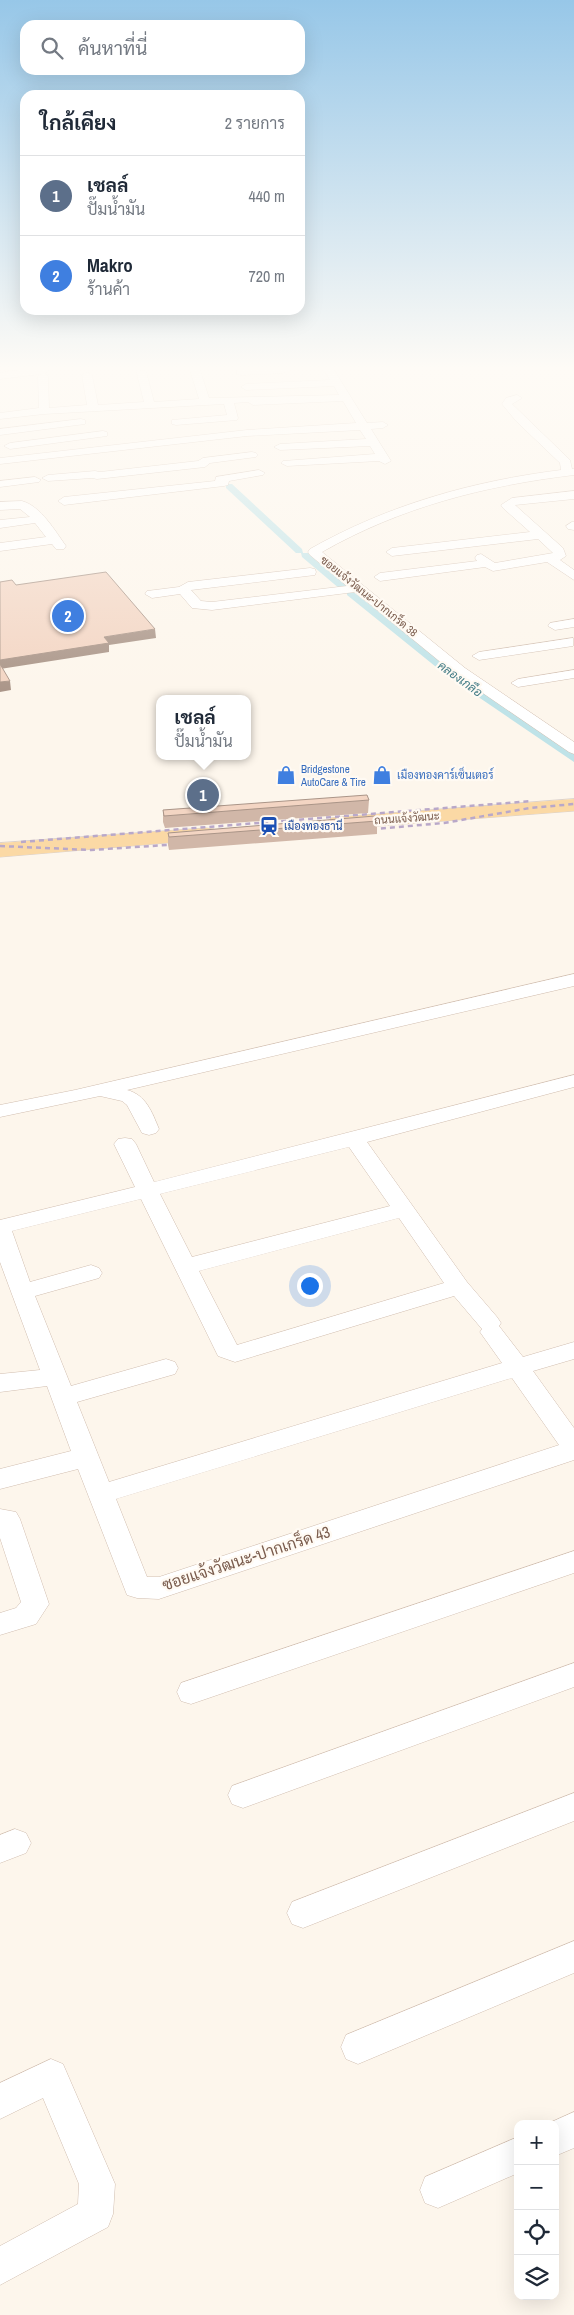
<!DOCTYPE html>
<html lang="th">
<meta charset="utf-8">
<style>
body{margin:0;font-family:"Archivo Narrow",Sarabun,sans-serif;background:#f2f2f3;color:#1f2937}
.controls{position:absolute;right:15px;bottom:15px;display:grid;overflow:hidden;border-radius:10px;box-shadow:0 5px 20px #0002}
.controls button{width:45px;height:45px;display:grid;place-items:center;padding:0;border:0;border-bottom:1px solid #e0e1e3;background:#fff;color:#1f2937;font:25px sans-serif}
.you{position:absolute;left:309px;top:1285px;width:18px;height:18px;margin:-12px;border:4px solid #fff;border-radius:50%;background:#1a73e8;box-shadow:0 0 0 8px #1a73e833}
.badge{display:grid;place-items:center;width:32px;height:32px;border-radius:50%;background:#2563eb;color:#fff;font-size:16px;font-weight:700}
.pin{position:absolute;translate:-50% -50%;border:2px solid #fff;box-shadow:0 1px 5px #0006}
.popup{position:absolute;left:156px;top:695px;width:95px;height:65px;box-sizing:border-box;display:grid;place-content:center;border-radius:10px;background:#fff;filter:drop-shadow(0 1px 4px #0005);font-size:16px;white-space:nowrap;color:#747a83}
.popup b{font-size:19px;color:#1f2937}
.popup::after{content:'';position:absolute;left:50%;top:100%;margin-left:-10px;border:10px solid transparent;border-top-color:#fff}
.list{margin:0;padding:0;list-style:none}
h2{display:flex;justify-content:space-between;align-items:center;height:65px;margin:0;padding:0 20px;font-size:21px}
h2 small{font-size:16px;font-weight:400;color:#747a83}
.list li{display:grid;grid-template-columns:32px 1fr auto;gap:15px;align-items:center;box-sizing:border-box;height:80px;padding:0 20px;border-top:1px solid #e0e1e3}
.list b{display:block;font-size:19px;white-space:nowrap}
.list p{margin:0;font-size:16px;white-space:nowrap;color:#747a83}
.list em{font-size:16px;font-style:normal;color:#747a83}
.icon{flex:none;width:28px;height:28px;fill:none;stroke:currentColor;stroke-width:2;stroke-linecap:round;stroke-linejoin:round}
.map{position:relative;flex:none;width:574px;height:2315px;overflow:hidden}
.search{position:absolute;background:#fff;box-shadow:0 5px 20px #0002;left:20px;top:20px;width:285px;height:55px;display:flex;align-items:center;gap:12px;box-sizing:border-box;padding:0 18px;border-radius:15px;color:#747a83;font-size:19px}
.panel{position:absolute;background:#fff;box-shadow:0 5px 20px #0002;left:20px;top:90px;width:285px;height:225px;border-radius:15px}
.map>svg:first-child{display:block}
</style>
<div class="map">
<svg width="574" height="2315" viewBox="0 0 574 2315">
<rect width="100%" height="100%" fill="#fdf6ec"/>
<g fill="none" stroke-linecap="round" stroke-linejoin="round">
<path fill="#bfe3e8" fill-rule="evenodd" d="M 226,484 L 232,484 L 302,549 L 303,553 L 308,553 L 348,585 L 348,589 L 340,589 L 302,557 L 301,553 L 296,553 L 226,488 Z
M 351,590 L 454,671 L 574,753 L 574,762 L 446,675 L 347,595 L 347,591 Z"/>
<g stroke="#d1beb0" stroke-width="1">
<path id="minor" d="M 19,370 L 50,370 L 44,373 L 48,376 L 49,408 L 87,405 L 82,375 L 87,372 L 92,375 L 98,405 L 144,402 L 136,370 L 146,371 L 154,402 L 199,399 L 190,370 L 200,370 L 209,398 L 339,395 L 334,386 L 246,390 L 241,387 L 246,384 L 330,380 L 324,370 L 334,370 L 367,423 L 383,422 L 388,425 L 383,428 L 371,429 L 391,461 L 385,464 L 379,461 L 287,466 L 281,463 L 283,461 L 375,454 L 370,446 L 280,450 L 274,447 L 280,444 L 366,439 L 360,430 L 247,436 L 0,464 L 0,458 L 247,430 L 356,423 L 343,401 L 253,405 L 248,402 L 234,403 L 238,418 L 237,420 L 176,425 L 172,424 L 172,420 L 227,415 L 224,404 L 44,414 L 0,419 L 0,413 L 39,408 L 38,376 L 41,374 L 0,379 L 0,373 Z
M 237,370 L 288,370 L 283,373 L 241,375 L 237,374 Z
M 517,395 L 522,398 L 512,404 L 570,460 L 572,469 L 574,469 L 574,475 C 484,486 401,507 322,552 L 465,668 L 574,742 L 574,754 L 569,752 L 455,674 L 355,592 L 212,610 L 192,608 L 180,594 L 152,598 L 145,594 L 147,591 L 179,587 L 188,582 L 310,568 L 315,569 L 316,572 L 315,575 L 191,590 L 201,601 L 212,602 L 347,586 L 310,555 L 308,552 L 310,549 C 388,505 472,481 561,470 L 560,463 L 516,421 L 502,404 L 506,398 Z
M 81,419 L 85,420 L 85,424 L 0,435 L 0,429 Z
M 103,431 L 107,432 L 107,436 L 10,449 L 4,446 L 10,443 Z
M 252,452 L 256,453 L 258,455 L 256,457 L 210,463 L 205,467 L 97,479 L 92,478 L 48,481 L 42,478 L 48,475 L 95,471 L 100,472 L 198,461 L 203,458 Z
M 259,470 L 265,473 L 263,475 L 229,481 L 228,485 L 224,486 L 64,505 L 58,501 L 64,497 L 215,481 L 216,477 Z
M 35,477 L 41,480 L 39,482 L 0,487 L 0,481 Z
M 574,491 L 574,499 L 515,505 L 563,548 L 566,556 L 560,560 L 574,570 L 574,580 L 547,562 L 493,571 L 485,567 L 380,581 L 374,577 L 380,573 L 477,561 L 475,558 L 477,555 L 481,554 L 495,563 L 553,553 L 538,539 L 392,556 L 386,552 L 392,548 L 530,532 L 503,508 L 501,505 L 512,498 Z
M 22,501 C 41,506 55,531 66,546 L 64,549 L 56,549 L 52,544 L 0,551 L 0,543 L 46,537 L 35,523 L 0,528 L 0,520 L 30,517 L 20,509 L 0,510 L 0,502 Z
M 572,522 L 574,522 L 574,530 L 568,529 L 566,526 Z
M 574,619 L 574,627 L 555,630 L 548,626 L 550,623 Z
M 573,638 L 573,646 L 479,660 L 472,656 L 479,652 Z
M 574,670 L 574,678 L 518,687 L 511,683 L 518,679 Z
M 574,974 L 574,986 L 127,1090 C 146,1095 152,1112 159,1129 L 156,1133 L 149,1135 L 142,1133 L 127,1105 L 122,1101 L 100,1096 L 0,1117 L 0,1105 L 75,1090 Z
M 574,1075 L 574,1087 L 367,1142 L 467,1282 L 497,1317 L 501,1323 L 499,1326 L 523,1357 L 574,1342 L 574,1359 L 533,1371 L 574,1428 L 574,1460 L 159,1599 L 137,1598 L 127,1595 L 78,1469 L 0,1489 L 0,1469 L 71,1451 L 47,1386 L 0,1392 L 0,1374 L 40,1370 L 0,1262 L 0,1220 L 135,1187 L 114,1144 L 118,1139 L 125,1138 L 132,1139 L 136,1144 L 154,1182 ZM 349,1147 L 390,1206 L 192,1257 L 160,1194 ZM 141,1199 L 218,1356 L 235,1362 L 454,1296 L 482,1329 L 480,1332 L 502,1363 L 109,1482 L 77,1402 L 175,1374 L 178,1368 L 175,1362 L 166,1359 L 71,1386 L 35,1296 L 99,1278 L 102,1273 L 99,1268 L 91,1265 L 30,1282 L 12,1231 ZM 399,1218 L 444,1283 L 237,1345 L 199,1271 ZM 512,1378 L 559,1445 L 159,1577 L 147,1577 L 116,1499 Z
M 0,1509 L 16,1512 L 20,1519 L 49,1604 L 36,1624 L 0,1635 L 0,1613 L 16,1608 L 21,1602 L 0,1538 Z
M 574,1551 L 574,1573 L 191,1704 L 181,1701 L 177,1692 L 181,1683 Z
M 574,1663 L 574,1687 L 243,1808 L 232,1804 L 228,1795 L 232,1786 Z
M 574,1793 L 574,1821 L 303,1928 L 292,1924 L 287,1913 L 292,1902 Z
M 15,1829 L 26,1833 L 31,1843 L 26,1853 L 0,1863 L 0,1835 Z
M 574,1941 L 574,1973 L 358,2064 L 346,2059 L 341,2047 L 346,2035 Z
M 51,2059 L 63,2064 L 115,2184 L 113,2214 L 108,2227 L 0,2285 L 0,2246 L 78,2204 L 79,2184 L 43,2098 L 0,2119 L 0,2083 Z
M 574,2112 L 574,2148 L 555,2156 L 555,2124 L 547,2124 Z
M 518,2137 L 518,2173 L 438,2208 L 425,2203 L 420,2190 L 425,2177 Z"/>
</g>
<g stroke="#dad1cd" stroke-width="1">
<path id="major" d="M 574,799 L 574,811 L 339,829 L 331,828 L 328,823 L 331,818 L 339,817 Z
M 206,828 L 214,829 L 217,834 L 214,839 L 0,857 L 0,843 Z"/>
</g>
<use href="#minor" fill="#fff" fill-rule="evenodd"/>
<use href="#major" fill="#fbd9a5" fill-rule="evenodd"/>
<path stroke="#b9a8c9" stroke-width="2.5" stroke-dasharray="5 4" stroke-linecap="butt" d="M 363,830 L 444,823 L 530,808 L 574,804
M 21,842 L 532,801
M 0,846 L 91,850 L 181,844"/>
</g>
<path fill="#d1b7a8" d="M 369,800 L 368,813 L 165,828 L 163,822 L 163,810 Z
M 377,821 L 377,834 L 169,850 L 168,845 L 168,833 Z"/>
<path fill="#aa9588" d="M 155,629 L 156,638 L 109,645 L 109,652 L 0,669 L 0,660 L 104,637 Z
M 10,681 L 11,690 L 0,692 L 0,682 Z"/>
<path fill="#f3d5c3" stroke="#aa9588" d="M 106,572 L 155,629 L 104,637 L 109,643 L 0,660 L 0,582 L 12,580 L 16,585 Z
M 0,664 L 10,681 L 0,682 Z
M 367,795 L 369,800 L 164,816 L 163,810 Z
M 375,816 L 377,821 L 169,837 L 168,833 Z"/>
<linearGradient id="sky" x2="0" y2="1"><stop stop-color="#97c7e8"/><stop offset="0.53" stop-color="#fefbf6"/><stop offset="1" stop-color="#fefbf6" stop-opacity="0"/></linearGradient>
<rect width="574" height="694" fill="url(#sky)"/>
<defs>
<g id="shop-bare" transform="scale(1.5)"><path d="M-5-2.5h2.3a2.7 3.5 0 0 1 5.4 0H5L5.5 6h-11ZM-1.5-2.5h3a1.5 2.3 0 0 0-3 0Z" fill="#3f7fe0" stroke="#fffaf3" stroke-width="2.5" paint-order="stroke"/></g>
<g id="station-bare" transform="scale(1.5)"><path d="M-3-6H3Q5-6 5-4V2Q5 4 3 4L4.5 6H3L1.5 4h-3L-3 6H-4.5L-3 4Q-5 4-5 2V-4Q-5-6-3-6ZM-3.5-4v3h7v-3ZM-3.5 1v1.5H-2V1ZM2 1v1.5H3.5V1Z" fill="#1a4fb4" stroke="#fffaf3" stroke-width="2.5" paint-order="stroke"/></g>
</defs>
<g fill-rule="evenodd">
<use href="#shop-bare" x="286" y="775"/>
<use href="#shop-bare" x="382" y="775"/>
<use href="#station-bare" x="269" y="826"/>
</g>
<g text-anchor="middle" stroke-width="4.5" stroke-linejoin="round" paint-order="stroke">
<g font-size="11" fill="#7a5c4d" stroke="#fffaf3">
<text transform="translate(369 596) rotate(39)" y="4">ซอยแจ้งวัฒนะ-ปากเกร็ด 38</text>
<text transform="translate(407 818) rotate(-4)" y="4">ถนนแจ้งวัฒนะ</text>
</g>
<g font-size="11" fill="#366cbe" stroke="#fffaf3" text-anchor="start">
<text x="301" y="773">Bridgestone<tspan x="301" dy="13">AutoCare &amp; Tire</tspan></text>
<text x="397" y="779">เมืองทองคาร์เซ็นเตอร์</text>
</g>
<g font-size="11" fill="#164399" stroke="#fffaf3" text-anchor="start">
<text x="284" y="830">เมืองทองธานี</text>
</g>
<g font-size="12" font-style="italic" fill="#437c86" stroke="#fffaf3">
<text transform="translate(460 679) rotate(36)" y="4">คลองเกลือ</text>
</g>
<g font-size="16" fill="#7a5c4d" stroke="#fffaf3">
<text transform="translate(246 1558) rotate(-18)" y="6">ซอยแจ้งวัฒนะ-ปากเกร็ด 43</text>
</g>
</g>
</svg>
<div class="controls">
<button>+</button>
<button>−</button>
<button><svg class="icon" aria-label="locate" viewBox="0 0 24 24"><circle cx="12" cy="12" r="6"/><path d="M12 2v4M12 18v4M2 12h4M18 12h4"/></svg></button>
<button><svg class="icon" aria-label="layers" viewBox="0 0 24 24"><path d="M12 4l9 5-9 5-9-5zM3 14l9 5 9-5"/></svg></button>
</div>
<div class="you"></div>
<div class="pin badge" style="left:203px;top:795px;background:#5c6f8a">1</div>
<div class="popup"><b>เชลล์</b>ปั๊มน้ำมัน</div>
<div class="pin badge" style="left:68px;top:616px;background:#3f7fe0">2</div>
<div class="search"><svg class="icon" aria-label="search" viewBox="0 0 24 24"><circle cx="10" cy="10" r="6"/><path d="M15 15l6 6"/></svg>ค้นหาที่นี่</div>
<section class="panel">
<h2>ใกล้เคียง<small>2 รายการ</small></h2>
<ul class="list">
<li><span class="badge" style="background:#5c6f8a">1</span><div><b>เชลล์</b><p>ปั๊มน้ำมัน</p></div><em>440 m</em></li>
<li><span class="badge" style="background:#3f7fe0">2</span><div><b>Makro</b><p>ร้านค้า</p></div><em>720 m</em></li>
</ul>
</section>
</div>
